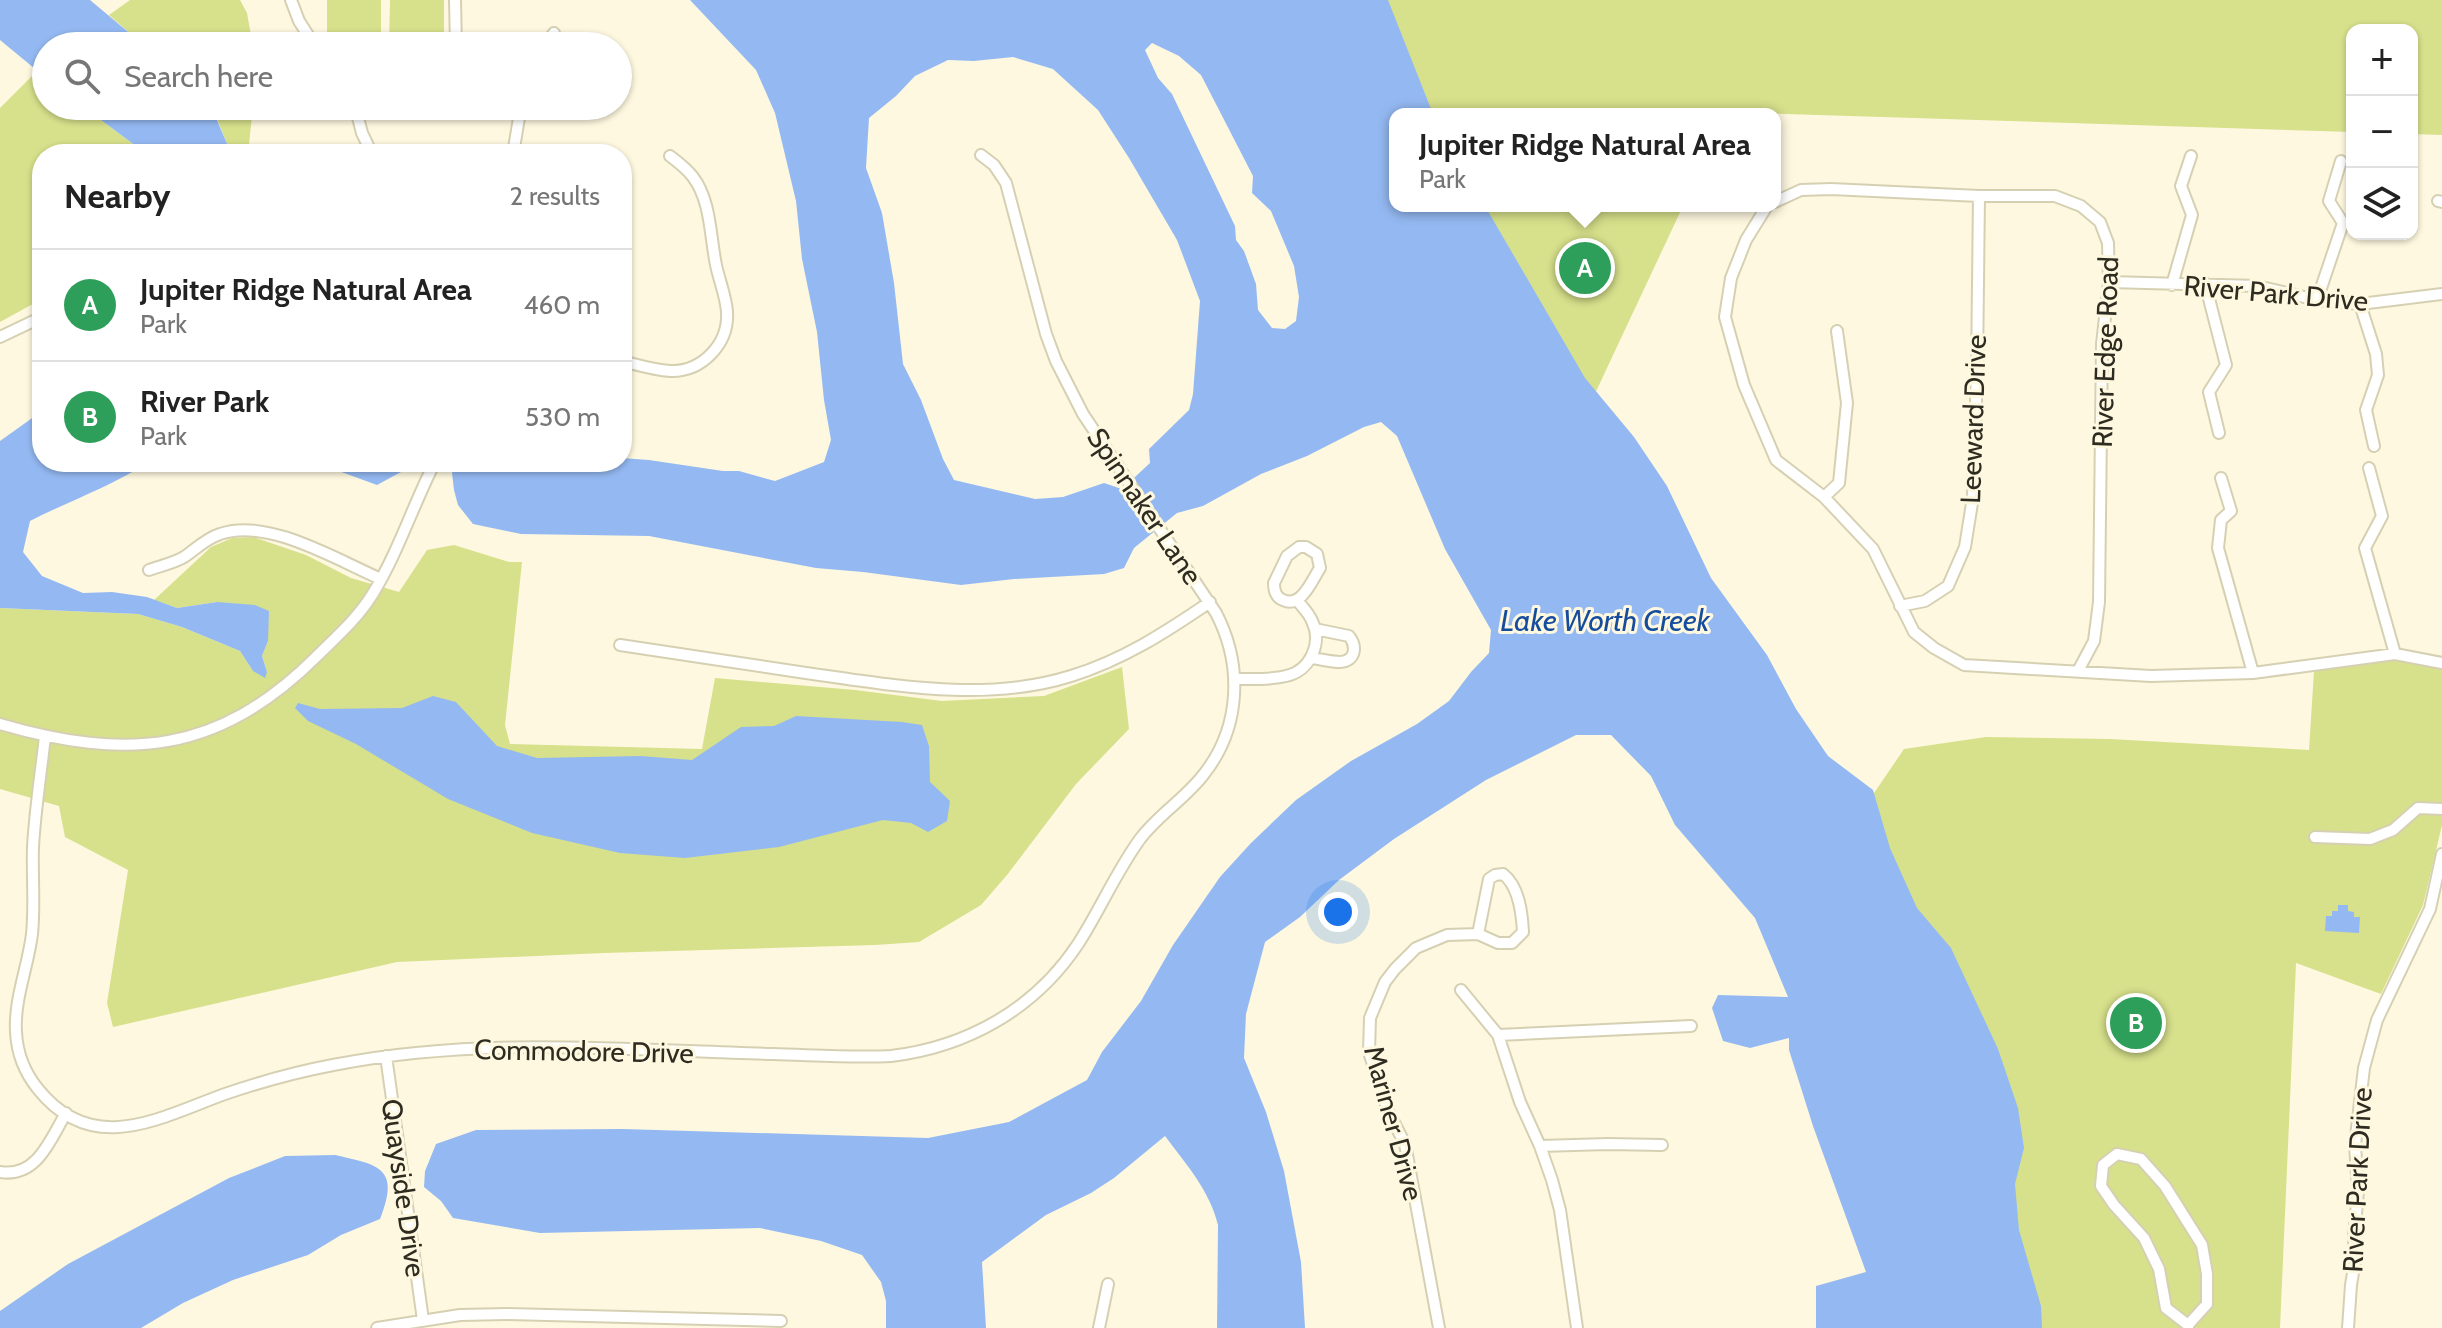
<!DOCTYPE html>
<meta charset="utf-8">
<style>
body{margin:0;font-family:Cabin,sans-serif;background:#f2f2f2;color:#222}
.controls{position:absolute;right:24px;top:24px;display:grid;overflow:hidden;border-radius:16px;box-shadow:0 2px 6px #0004}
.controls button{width:72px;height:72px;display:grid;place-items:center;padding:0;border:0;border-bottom:2px solid #e0e0e0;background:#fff;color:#222;font:40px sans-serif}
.you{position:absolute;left:1338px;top:912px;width:28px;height:28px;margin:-20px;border:6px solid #fff;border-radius:50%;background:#1a73e8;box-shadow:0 0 0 12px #1a73e833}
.badge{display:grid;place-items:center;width:52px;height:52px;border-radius:50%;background:#d93025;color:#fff;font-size:26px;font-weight:700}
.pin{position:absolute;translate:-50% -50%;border:4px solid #fff;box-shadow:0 2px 8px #0006}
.popup{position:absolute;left:1389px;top:108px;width:392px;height:104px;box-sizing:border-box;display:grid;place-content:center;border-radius:16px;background:#fff;filter:drop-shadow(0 2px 6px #0005);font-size:26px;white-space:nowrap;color:#767676}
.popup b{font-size:30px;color:#222}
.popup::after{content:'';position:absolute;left:50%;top:100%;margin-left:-16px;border:16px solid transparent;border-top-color:#fff}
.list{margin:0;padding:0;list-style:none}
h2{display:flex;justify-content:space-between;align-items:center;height:104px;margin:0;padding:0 32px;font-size:34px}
h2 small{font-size:26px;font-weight:400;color:#767676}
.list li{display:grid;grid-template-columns:52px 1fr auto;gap:24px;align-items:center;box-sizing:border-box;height:112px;padding:0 32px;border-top:2px solid #e0e0e0}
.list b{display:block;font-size:30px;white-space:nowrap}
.list p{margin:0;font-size:26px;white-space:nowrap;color:#767676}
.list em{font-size:26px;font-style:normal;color:#767676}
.icon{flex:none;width:44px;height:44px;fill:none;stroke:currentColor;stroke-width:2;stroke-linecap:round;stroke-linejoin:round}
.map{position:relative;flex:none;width:2442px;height:1328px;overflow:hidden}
.search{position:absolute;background:#fff;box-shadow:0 2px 6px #0004;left:32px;top:32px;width:600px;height:88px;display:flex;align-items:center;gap:20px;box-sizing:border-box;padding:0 28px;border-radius:44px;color:#767676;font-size:30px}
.panel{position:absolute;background:#fff;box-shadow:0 2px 6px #0004;left:32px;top:144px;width:600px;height:328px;border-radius:32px}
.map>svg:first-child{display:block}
</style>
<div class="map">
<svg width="2442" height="1328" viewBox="0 0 2442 1328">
<rect width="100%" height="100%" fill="#fef8e0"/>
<path fill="#d7e08b" d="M 130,0 L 240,0 L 247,13 L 253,46 L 145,46 L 109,15 Z
M 327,0 L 381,0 L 381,46 L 327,46 Z
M 390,0 L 444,0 L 444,46 L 389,46 Z
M 1383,0 L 2442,0 L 2442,135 L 2412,134 L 2412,30 L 2352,30 L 2352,132 L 1727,112 L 1726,114 L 1428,114 Z
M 37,71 L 46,78 L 46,106 L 82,106 L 136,146 L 143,154 L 42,154 L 42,299 L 0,322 L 0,108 Z
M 212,106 L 253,106 L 248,154 L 242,154 L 228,146 Z
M 1481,206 L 1683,206 L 1592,400 Z
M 253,537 L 306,555 L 351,578 L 399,592 L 427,550 L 454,545 L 509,562 L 522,562 L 505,725 L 510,744 L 702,749 L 715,678 L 855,690 L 942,701 L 1044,696 L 1122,667 L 1129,729 L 1076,784 L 1007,875 L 981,905 L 919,942 L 875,945 L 604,953 L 397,962 L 113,1027 L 107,1003 L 128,870 L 65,837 L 59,806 L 0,789 L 0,608 L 138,614 L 182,627 L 240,651 L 253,671 L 267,672 L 262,656 L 268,641 L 217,602 L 177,608 L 154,600 L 211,547 L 232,538 Z
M 2395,660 L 2442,669 L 2442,825 L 2423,905 L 2381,994 L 2296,963 L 2280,1328 L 2040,1328 L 1918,923 L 1868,802 L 1904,749 L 1986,737 L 2109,739 L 2309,750 L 2314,671 Z"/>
<path fill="#94b9f2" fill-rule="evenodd" d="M 0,0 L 90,0 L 145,46 L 46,46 L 46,78 L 0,40 Z
M 690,0 L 1388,0 L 1433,114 L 1395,114 L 1395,206 L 1485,206 L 1585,378 L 1634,437 L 1667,486 L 1711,578 L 1767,655 L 1796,709 L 1828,756 L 1873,790 L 1890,848 L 1917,908 L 1951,948 L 1998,1049 L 2018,1108 L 2024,1148 L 2015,1184 L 2019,1230 L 2041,1306 L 2042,1328 L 1816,1328 L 1816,1286 L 1866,1272 L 1813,1126 L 1789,1050 L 1789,1038 L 1750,1048 L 1723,1041 L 1712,1008 L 1718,995 L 1788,997 L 1755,918 L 1675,825 L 1651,776 L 1611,735 L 1576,735 L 1486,780 L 1394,839 L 1339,880 L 1300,917 L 1265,942 L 1246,1014 L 1244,1058 L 1266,1112 L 1284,1171 L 1301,1262 L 1305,1328 L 1217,1328 L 1218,1225 C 1210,1191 1186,1164 1165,1136 L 1114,1178 L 1091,1193 L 1046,1215 L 982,1262 L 986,1328 L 886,1328 L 886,1301 L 881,1282 L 862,1255 L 821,1241 L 760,1228 L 540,1233 L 453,1218 L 441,1201 L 424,1187 L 425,1171 L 436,1144 L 476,1130 L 623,1129 L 928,1138 L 1009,1122 L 1087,1080 L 1102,1052 L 1141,1001 L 1173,945 L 1220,877 L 1251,843 L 1296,800 L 1351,761 L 1417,724 L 1449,701 L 1471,672 L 1489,653 L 1491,630 L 1445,549 L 1397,436 L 1381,422 L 1364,427 L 1307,456 L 1261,474 L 1203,506 L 1177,513 L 1134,548 L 1124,568 L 1104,574 L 1014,579 L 961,585 L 863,572 L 816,568 L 649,536 L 521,534 L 473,524 L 458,505 L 454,490 L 452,473 L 458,462 L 622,462 L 622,458 L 649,460 L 723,471 L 739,471 L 775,481 L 824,462 L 831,440 L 824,400 L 817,332 L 802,259 L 796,201 L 775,113 L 756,70 ZM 1152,43 L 1179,56 L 1201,75 L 1253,176 L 1252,193 L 1271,211 L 1294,266 L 1299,297 L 1296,321 L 1285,329 L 1272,328 L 1258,310 L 1256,284 L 1244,251 L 1236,240 L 1235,226 L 1172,94 L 1158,78 L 1145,50 ZM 1013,57 L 1053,69 L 1098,110 L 1129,158 L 1177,240 L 1200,301 L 1193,394 L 1189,410 L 1149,449 L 1150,463 L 1122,489 L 1104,483 L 1063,497 L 1035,499 L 954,480 L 943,459 L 921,400 L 903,364 L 894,283 L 882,213 L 866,168 L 869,118 L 896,96 L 915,76 L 948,60 L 974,61 Z
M 82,106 L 211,106 L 228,146 L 242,154 L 143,154 L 136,146 Z
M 42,411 L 42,462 L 149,462 C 112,486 69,501 30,521 L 23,552 L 42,576 L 83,593 L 112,592 L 147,597 L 177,608 L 217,602 L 255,605 L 269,611 L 268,641 L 262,656 L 267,672 L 265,678 L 253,671 L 240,651 L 182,627 L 138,614 L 0,608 L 0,441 Z
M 329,462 L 410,462 L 401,472 L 377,485 L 336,470 Z
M 433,696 L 456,702 L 497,746 L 537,758 L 641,756 L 692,760 L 741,727 L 774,726 L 796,716 L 902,722 L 922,725 L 929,746 L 930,782 L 950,801 L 947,821 L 928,832 L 911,823 L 883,820 L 779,847 L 685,858 L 620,853 L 532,833 L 448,799 L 356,744 L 308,721 L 295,708 L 298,703 L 320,709 L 402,708 Z
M 2338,905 L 2348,905 L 2348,911 L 2354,912 L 2354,917 L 2360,917 L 2359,933 L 2325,931 L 2326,916 L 2332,916 L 2332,911 L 2338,911 Z
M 335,1155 C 380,1165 400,1168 380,1219 L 341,1235 L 308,1255 L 233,1280 L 183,1303 L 141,1328 L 0,1328 L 0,1311 L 68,1264 L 229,1178 L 285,1156 Z"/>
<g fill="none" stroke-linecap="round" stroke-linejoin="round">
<g stroke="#d6d0b3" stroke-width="14">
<path id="minor" d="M 291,0 L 299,21 L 315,46
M 455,0 L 456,46
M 544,46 L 554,33
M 355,106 L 362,133 L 372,154
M 513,154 L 521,106
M 2438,201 L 2442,202
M 1775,202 L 1801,190 L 1831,189 L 1979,196 L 2055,196 L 2081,206 L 2100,222 L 2108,243 L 2109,282 L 2102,344 L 2099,602 L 2094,641 L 2078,671
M 1767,206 L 1746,240 L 1731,278 L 1725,317 L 1744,385 L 1776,460 L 1824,497 L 1873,549 L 1914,632 L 1934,648 L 1964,665 L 2151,676 L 2253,673 L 2395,654 L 2442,663
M 2109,282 L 2257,286 L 2317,300 L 2360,304 L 2442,294
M 2205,283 L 2226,365 L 2209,392 L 2219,433
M 2172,285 L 2192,215 L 2181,186 L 2191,156
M 2317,300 L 2343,223 L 2329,201 L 2341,161
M 2360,304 L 2376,354 L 2378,375 L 2366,410 L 2374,446
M 0,337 L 42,317
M 622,361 C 638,365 654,370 670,371 C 702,372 729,344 727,312 C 726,296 719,280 716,265 C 710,236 711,201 693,177 C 687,169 678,162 670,156
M 2369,468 L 2382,516 L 2365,548 L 2395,654
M 2221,478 L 2231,511 L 2221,520 L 2218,548 L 2253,673
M 1824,497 L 1839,483 L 1847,403 L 1837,331
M 1299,547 L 1306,547 L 1317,554 L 1320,568 C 1312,580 1301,609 1283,600 C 1275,597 1274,590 1274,583 L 1287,556 Z
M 149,570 C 160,566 174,563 184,557 C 196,549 205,539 220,534 C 267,517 337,560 381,579
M 1900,606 L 1925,601 L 1948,586 L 1965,547 L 1973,497 L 1977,369 L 1979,196
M 620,645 C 682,654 744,664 806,673 C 893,685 985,703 1071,676 C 1123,660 1166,632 1210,602
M 1311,658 C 1320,659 1331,662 1340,662 C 1356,661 1357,646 1349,636 L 1315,629
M 1235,679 C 1251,679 1270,680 1286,676 C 1310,671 1323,643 1312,621 C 1309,613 1302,607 1297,600
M 0,724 C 127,761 218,754 315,658 C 335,638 357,619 372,595 C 398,553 413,505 435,462
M 45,736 C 41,773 35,810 33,847 C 32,876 35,905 32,934 C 28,967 14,999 16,1032 C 17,1053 25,1073 38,1089 C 93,1158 161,1117 225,1094 C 260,1082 296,1072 333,1065 C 478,1036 626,1050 773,1054 C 812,1055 852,1058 891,1056 C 967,1047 1035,1009 1078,944 C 1100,910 1116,872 1140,839 C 1159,814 1186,798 1204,774 C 1241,727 1243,665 1216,613 L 1083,414 L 1056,361 L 1046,334 L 1006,183 L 994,165 L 981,155
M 2315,837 L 2370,839 L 2393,830 L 2418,808 L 2442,809
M 1461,990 L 1498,1035 L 1520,1102 L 1540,1146 L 1552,1180 L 1560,1210 L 1577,1328
M 1498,1035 L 1691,1026
M 386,1056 L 423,1320
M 1540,1146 L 1608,1144 L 1662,1145
M 0,1172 C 37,1178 50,1140 66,1113
M 2188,1325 L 2166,1308 L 2159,1269 L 2144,1238 L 2114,1205 L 2101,1186 L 2103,1165 L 2117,1154 L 2141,1159 L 2165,1186 L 2202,1245 L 2207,1274 L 2207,1304 L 2188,1325 L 2188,1328
M 377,1328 L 460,1315 L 507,1314 L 781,1321
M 1099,1328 L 1108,1284
M 1439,1328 L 1405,1144 L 1388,1111 L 1369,1052 L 1370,1018 L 1385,982 L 1395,969 L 1416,948 L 1447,935 L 1478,934 L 1498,943 L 1512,943 L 1523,932 C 1522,913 1519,886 1503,874 L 1495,875 L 1489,879 L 1478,934
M 2348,1328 L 2351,1285 L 2355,1261 L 2354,1237 L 2358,1191 L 2355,1145 L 2364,1068 L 2377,1020 L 2430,909 L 2442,854"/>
</g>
<use href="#minor" stroke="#fff" stroke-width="10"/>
</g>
<g text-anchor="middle" stroke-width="6" stroke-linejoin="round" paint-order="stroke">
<g font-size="28" fill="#2e2c20" stroke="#fef8e0">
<text transform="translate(2276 293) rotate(5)" y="10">River Park Drive</text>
<text transform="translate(2105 352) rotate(-88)" y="10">River Edge Road</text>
<text transform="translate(1973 419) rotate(-88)" y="10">Leeward Drive</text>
<text transform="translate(1145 506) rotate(56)" y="10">Spinnaker Lane</text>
<text transform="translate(584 1051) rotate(1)" y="10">Commodore Drive</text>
<text transform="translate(1394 1123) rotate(75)" y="10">Mariner Drive</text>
<text transform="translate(2357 1180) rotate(-87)" y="10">River Park Drive</text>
<text transform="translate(404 1188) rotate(82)" y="10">Quayside Drive</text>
</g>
<g font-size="30" font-style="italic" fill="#154c9d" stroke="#fef8e0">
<text x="1605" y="631">Lake Worth Creek</text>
</g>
</g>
</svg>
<div class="controls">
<button>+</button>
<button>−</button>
<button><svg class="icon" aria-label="layers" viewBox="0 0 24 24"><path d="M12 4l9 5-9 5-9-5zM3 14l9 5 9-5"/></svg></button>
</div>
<div class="you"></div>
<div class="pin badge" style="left:1585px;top:268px;background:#2e9e5b">A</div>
<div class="popup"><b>Jupiter Ridge Natural Area</b>Park</div>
<div class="pin badge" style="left:2136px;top:1023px;background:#2e9e5b">B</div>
<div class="search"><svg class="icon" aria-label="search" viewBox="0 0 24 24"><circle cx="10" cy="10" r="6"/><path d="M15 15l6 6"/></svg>Search here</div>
<section class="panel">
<h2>Nearby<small>2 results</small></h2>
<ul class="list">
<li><span class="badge" style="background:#2e9e5b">A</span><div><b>Jupiter Ridge Natural Area</b><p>Park</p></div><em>460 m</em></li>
<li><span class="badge" style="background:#2e9e5b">B</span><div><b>River Park</b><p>Park</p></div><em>530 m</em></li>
</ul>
</section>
</div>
